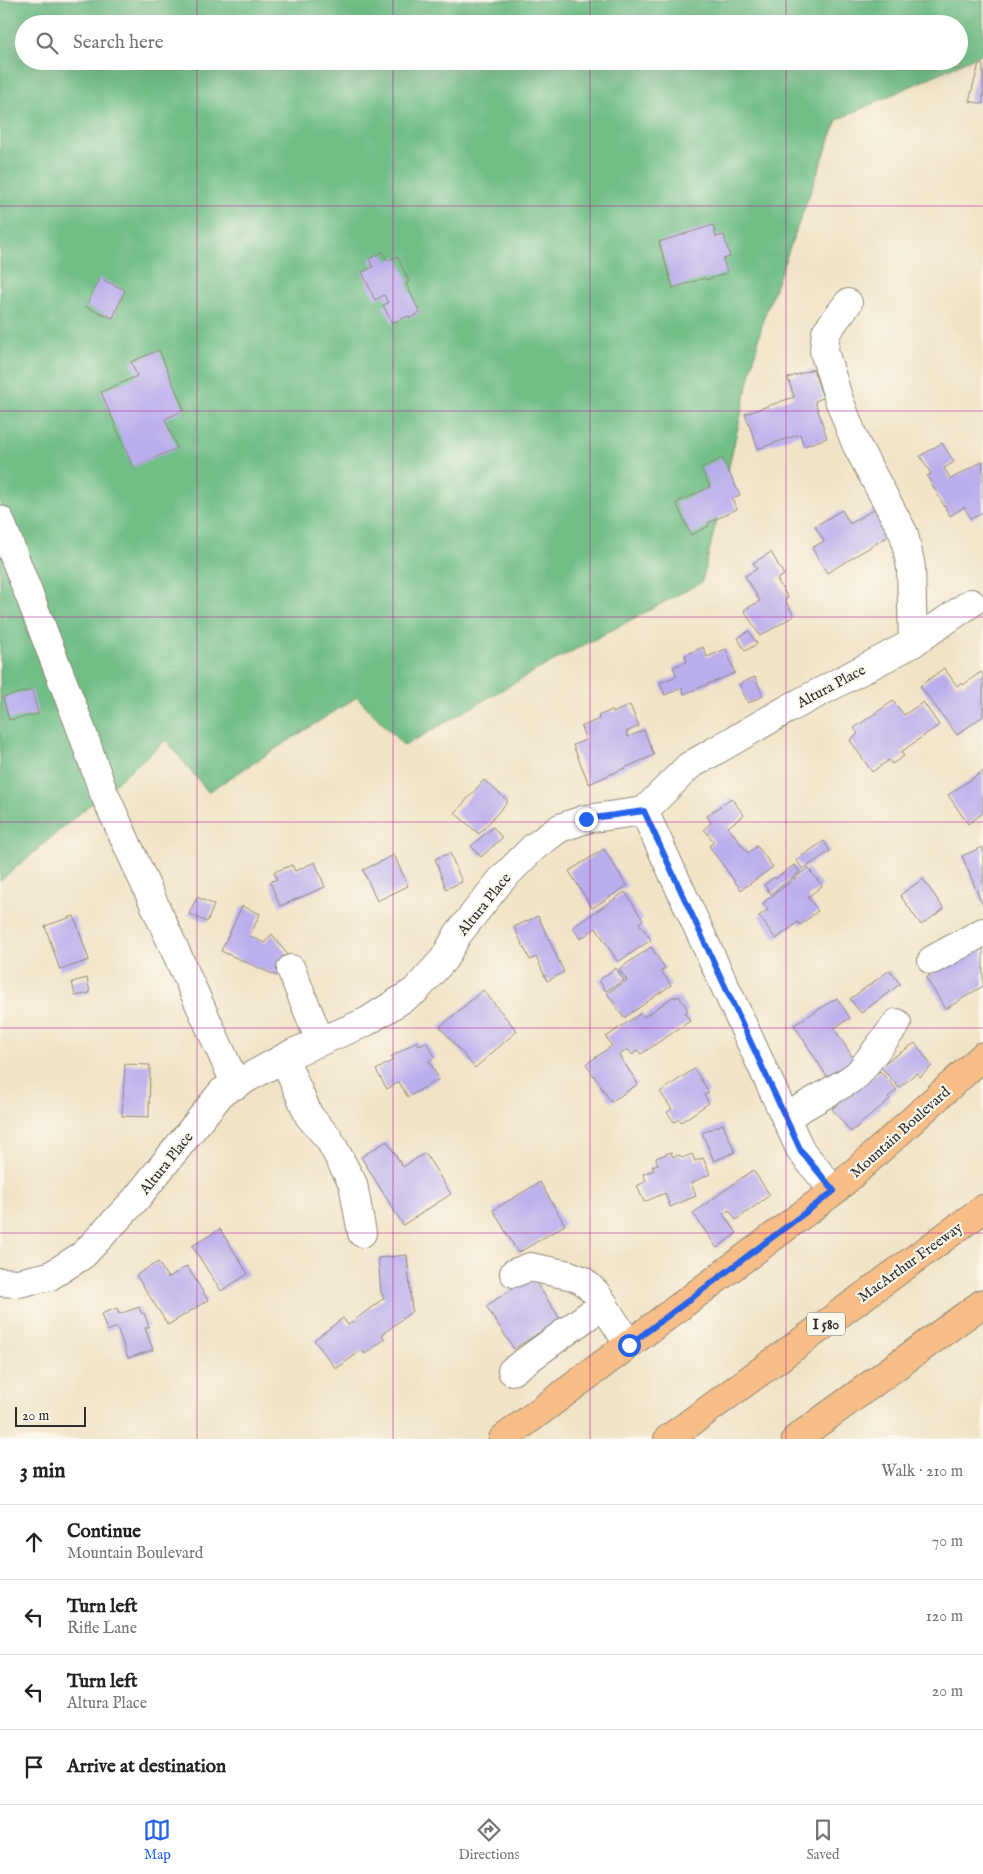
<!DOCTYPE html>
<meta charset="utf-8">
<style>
body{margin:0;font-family:"IM FELL English",serif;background:#f2f2f2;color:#202124}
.scale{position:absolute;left:15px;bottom:12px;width:71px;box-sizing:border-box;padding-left:5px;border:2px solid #2b2b2b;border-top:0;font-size:14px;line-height:18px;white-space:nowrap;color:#2b2b2b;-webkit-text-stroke:4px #fbf7ec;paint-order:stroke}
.stop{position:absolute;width:15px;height:15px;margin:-11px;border:4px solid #2563eb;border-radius:50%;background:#fff}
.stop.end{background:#2563eb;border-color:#fff;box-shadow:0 1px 5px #0008}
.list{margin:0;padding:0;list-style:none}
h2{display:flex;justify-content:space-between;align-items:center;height:65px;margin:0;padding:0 20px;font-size:21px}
h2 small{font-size:16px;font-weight:400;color:#757577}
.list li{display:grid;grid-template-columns:32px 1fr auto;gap:15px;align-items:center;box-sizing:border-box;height:75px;padding:0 20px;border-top:1px solid #e0e0e0}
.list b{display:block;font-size:19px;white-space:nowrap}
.list p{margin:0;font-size:16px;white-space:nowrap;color:#757577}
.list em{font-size:16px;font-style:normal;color:#757577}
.icon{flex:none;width:28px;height:28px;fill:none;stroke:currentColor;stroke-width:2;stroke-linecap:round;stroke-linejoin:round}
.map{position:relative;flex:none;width:983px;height:1439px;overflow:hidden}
.search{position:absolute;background:#fff;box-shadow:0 5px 20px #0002;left:15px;right:15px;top:15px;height:55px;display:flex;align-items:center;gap:12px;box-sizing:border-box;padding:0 18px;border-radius:28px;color:#757577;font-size:19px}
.sheet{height:365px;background:#fff}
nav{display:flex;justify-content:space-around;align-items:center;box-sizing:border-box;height:70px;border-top:1px solid #e0e0e0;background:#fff;font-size:14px;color:#757577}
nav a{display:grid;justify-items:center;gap:2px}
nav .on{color:#2563eb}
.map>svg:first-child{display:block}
</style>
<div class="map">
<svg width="983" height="1439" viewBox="0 0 983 1439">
<rect width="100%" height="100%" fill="#fbf7ec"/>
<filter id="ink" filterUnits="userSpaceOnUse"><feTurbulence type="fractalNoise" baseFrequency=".02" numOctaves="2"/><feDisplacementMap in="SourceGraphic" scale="10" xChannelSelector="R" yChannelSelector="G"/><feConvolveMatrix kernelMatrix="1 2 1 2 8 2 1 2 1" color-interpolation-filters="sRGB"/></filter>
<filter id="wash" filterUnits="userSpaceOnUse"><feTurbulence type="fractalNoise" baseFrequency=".0096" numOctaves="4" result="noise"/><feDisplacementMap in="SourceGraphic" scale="20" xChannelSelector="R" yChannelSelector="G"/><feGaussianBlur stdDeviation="1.12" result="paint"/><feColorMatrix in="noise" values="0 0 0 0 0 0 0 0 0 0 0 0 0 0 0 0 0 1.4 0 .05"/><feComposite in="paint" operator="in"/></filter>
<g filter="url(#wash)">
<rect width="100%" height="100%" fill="#f1e3c6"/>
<path fill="#71be87" stroke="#4e7459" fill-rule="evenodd" d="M 0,0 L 983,0 L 983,53 L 837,120 L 763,320 L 702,582 L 535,671 L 404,746 L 357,697 L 208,792 L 166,740 L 0,881 ZM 24,24 L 959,24 L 959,61 L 24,61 Z"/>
<g id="blocks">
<path fill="#baadec" d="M 979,64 L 983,65 L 983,104 L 969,101 Z
M 713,225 L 716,237 L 724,235 L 730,257 L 723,259 L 727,273 L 706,280 L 705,278 L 673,288 L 659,242 Z
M 383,252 L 387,261 L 397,256 L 409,282 L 406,283 L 420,313 L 410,318 L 408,316 L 392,323 L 383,305 L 388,303 L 384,295 L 375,300 L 362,272 L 373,267 L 369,259 Z
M 99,278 L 125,290 L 113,318 L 86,307 Z
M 159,350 L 184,410 L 165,419 L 177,448 L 133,467 L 101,392 L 137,376 L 131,362 Z
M 813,369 L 823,398 L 815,401 L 827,438 L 804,446 L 800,434 L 758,449 L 745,414 L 794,397 L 788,378 Z
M 942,443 L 954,462 L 944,468 L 951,479 L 983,461 L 983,512 L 971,519 L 964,507 L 950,516 L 927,476 L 931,474 L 920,456 Z
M 722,458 L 740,495 L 732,499 L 737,509 L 708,523 L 709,526 L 691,535 L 676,503 L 710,487 L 701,468 Z
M 876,508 L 892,534 L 827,573 L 812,548 L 824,541 L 815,526 L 842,510 L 850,524 Z
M 771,552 L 784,575 L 777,579 L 788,598 L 785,600 L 794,616 L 760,636 L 744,610 L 760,601 L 745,576 L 757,569 L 753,563 Z
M 749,631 L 757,644 L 745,651 L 738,638 Z
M 703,647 L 707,657 L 726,649 L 735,673 L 684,694 L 682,688 L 665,695 L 660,683 L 677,676 L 673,667 L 687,662 L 685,655 Z
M 944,668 L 957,686 L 961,683 L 963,685 L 981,672 L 983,675 L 983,716 L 957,735 L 920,686 Z
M 755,677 L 763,696 L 748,703 L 739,684 Z
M 32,690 L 38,714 L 9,720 L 3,697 Z
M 893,701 L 904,715 L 923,702 L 939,725 L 901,752 L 904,756 L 892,764 L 889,760 L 872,772 L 850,740 L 858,734 L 854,728 Z
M 630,705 L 639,726 L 626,732 L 628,737 L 644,730 L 654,755 L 589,784 L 573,745 L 586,740 L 581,727 L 599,719 L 598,716 L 612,710 L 613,713 Z
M 983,771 L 983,813 L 968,824 L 948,795 Z
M 484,780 L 508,801 L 479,834 L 455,813 Z
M 731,798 L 744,815 L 728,827 L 748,853 L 757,846 L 773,867 L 741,890 L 709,846 L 714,842 L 704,829 L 711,823 L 707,816 Z
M 493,827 L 502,838 L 481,857 L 471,846 Z
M 824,841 L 830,851 L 803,869 L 796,860 Z
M 983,847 L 983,906 L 962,856 Z
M 604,849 L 627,886 L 592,908 L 569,871 Z
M 450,853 L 462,882 L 446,889 L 435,859 Z
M 394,855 L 408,886 L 377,901 L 363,870 Z
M 315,862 L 325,887 L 280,906 L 270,882 L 277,879 L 274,872 L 292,865 L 295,871 Z
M 794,865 L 800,872 L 771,894 L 764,885 L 774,877 L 775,879 Z
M 808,868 L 822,886 L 808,897 L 818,911 L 800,925 L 798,922 L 776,939 L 759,916 L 768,910 L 763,903 Z
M 923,879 L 944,909 L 921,925 L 900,895 Z
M 625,892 L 643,920 L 639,923 L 651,940 L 618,962 L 596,928 L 580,939 L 573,927 Z
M 197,897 L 214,905 L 207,922 L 189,914 Z
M 242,906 L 260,914 L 250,936 L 264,943 L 272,934 L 287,954 L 277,976 L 221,951 Z
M 74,916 L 89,960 L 60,970 L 45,926 Z
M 538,916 L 564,972 L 547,981 L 536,957 L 530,960 L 514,927 Z
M 983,942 L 983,986 L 946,1009 L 926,978 Z
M 651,947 L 665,968 L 661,971 L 671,985 L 624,1018 L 607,993 L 627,980 L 619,969 Z
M 616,968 L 624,980 L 606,991 L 599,980 Z
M 890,970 L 900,984 L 861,1013 L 850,999 Z
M 87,978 L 90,993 L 75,996 L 72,982 Z
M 483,990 L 517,1031 L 475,1068 L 440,1027 Z
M 674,996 L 675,998 L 679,996 L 688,1010 L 685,1013 L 690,1021 L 641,1054 L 638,1050 L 632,1055 L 628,1049 L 619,1055 L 638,1084 L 611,1102 L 586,1064 L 612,1046 L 606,1037 L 641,1013 L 644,1017 Z
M 837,998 L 850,1018 L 834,1028 L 855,1061 L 828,1078 L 794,1025 Z
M 417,1041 L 419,1045 L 426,1042 L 435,1057 L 429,1061 L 439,1079 L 408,1097 L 399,1082 L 387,1089 L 376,1070 L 393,1060 L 391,1057 Z
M 915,1043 L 932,1066 L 920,1077 L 916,1073 L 899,1088 L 880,1066 Z
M 125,1064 L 150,1065 L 149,1117 L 122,1116 Z
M 694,1069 L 709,1092 L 704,1095 L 709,1103 L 681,1122 L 679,1119 L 674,1122 L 667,1112 L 672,1109 L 660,1092 Z
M 880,1071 L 897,1090 L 888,1097 L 890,1099 L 851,1132 L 832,1109 L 870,1076 L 872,1078 Z
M 723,1124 L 735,1152 L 714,1161 L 702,1133 Z
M 387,1141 L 403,1167 L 425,1153 L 451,1194 L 403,1225 L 361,1157 Z
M 671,1152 L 673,1157 L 680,1155 L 682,1158 L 692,1154 L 695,1161 L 703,1158 L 710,1174 L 691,1183 L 696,1196 L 670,1207 L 665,1193 L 644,1202 L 637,1186 L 646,1181 L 643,1174 L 654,1170 L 652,1166 L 658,1164 L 656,1158 Z
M 753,1170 L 770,1195 L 736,1220 L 729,1210 L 723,1214 L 737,1233 L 717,1248 L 693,1213 Z
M 540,1182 L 565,1225 L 518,1253 L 493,1210 Z
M 220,1229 L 248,1274 L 221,1291 L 192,1246 Z
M 407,1255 L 412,1311 L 382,1335 L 385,1339 L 365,1354 L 362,1350 L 336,1369 L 314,1340 L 343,1318 L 348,1325 L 384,1298 L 381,1292 L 378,1258 Z
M 158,1262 L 168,1278 L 187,1266 L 208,1300 L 168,1325 L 136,1275 Z
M 532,1276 L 560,1319 L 514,1349 L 486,1306 Z
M 139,1307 L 142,1314 L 144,1313 L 149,1327 L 145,1328 L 153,1350 L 128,1358 L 117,1327 L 107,1331 L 101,1314 L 117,1308 L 119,1314 Z"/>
</g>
</g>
<g filter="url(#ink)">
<use href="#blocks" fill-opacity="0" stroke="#8e8778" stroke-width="1"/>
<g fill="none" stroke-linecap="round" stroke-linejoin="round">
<g stroke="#8e8778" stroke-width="30">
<path id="minor" d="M 848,303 L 826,332 L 824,351 L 838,397 L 856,444 L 904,534 L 911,567 L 913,643
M 0,520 L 80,726 L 103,791 L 236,1085
M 644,811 L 801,1151 L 834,1191
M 932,960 L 983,932
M 291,969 L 320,1041
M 284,1058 L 309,1116 L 329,1139 L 353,1184 L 362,1233
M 786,1117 L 848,1081 L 858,1074 L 897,1023
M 514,1273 L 530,1267 L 569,1275 L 582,1280 L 596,1293 L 629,1345
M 0,1282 L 18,1283 L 50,1276 L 83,1255 L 136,1199 L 222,1092 L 293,1053 L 366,1022 L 415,991 L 444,959 L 458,934 L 501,880 L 534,847 L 560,828 L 586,819 L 644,811 L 689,766 L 786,710 L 913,643 L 971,603
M 512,1371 L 604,1304"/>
</g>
<g stroke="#8e8778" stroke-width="30">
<path id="major" d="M 503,1439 L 834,1191 L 983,1056"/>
</g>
<g stroke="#8e8778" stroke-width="30">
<path id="highway" d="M 668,1439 L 983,1209
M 796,1439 L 983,1303"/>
</g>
<use href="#minor" stroke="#fff" stroke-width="28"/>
<use href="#major" stroke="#f7be88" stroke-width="28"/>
<use href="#highway" stroke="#f7be88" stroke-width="28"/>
</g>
</g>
<g fill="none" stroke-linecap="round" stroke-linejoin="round" filter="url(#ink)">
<path stroke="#2563eb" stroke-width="6" d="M 586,819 L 644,811 L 801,1151 L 834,1191 L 629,1345"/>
</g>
<path fill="none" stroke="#b5179e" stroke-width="1" stroke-opacity="0.55" d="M 197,0 L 197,24M 393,0 L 393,24M 590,0 L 590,24M 786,0 L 786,24M 197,61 L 197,1439M 393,61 L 393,1439M 590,61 L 590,1439M 786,61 L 786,1439M 0,206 L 983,206M 0,411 L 983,411M 0,617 L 983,617M 0,822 L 983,822M 0,1028 L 983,1028M 0,1233 L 983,1233"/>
<g text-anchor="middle" stroke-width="4.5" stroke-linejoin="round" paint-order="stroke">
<rect fill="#fbf7ec" stroke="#696865" stroke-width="1" x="807" y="1312.5" width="38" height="23" rx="4"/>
<g font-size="14" font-weight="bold" fill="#2b2b2b">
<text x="826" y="1329">I 580</text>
</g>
<g font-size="15" fill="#2b2b2b" stroke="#fbf7ec">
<text transform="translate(831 686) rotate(-28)" y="5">Altura Place</text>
<text transform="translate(484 904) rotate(-51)" y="5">Altura Place</text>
<text transform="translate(900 1132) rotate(-42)" y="5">Mountain Boulevard</text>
<text transform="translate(166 1163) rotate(-51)" y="5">Altura Place</text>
<text transform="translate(910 1262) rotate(-36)" y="5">MacArthur Freeway</text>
</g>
</g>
</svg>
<div class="scale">20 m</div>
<div class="stop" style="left:629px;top:1345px"></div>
<div class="stop end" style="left:586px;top:819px"></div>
<div class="search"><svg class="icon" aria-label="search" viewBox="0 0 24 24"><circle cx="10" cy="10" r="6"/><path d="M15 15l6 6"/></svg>Search here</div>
</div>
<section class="sheet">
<h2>3 min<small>Walk · 210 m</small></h2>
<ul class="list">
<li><svg class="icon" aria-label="ahead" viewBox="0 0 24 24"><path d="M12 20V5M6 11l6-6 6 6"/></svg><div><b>Continue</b><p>Mountain Boulevard</p></div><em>70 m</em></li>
<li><svg class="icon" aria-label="left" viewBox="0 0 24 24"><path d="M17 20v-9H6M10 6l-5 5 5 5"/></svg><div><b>Turn left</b><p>Rifle Lane</p></div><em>120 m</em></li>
<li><svg class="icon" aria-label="left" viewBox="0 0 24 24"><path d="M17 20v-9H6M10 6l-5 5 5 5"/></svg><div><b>Turn left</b><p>Altura Place</p></div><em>20 m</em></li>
<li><svg class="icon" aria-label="arrive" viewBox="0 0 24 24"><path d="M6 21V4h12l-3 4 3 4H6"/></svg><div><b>Arrive at destination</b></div></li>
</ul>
</section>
<nav>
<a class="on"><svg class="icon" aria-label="map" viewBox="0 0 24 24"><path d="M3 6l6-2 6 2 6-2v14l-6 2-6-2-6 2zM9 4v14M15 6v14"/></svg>Map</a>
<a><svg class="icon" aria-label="directions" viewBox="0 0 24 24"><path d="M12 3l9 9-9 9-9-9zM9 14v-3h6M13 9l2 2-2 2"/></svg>Directions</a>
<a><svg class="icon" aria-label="saved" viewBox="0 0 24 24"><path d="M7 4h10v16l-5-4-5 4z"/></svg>Saved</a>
</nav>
